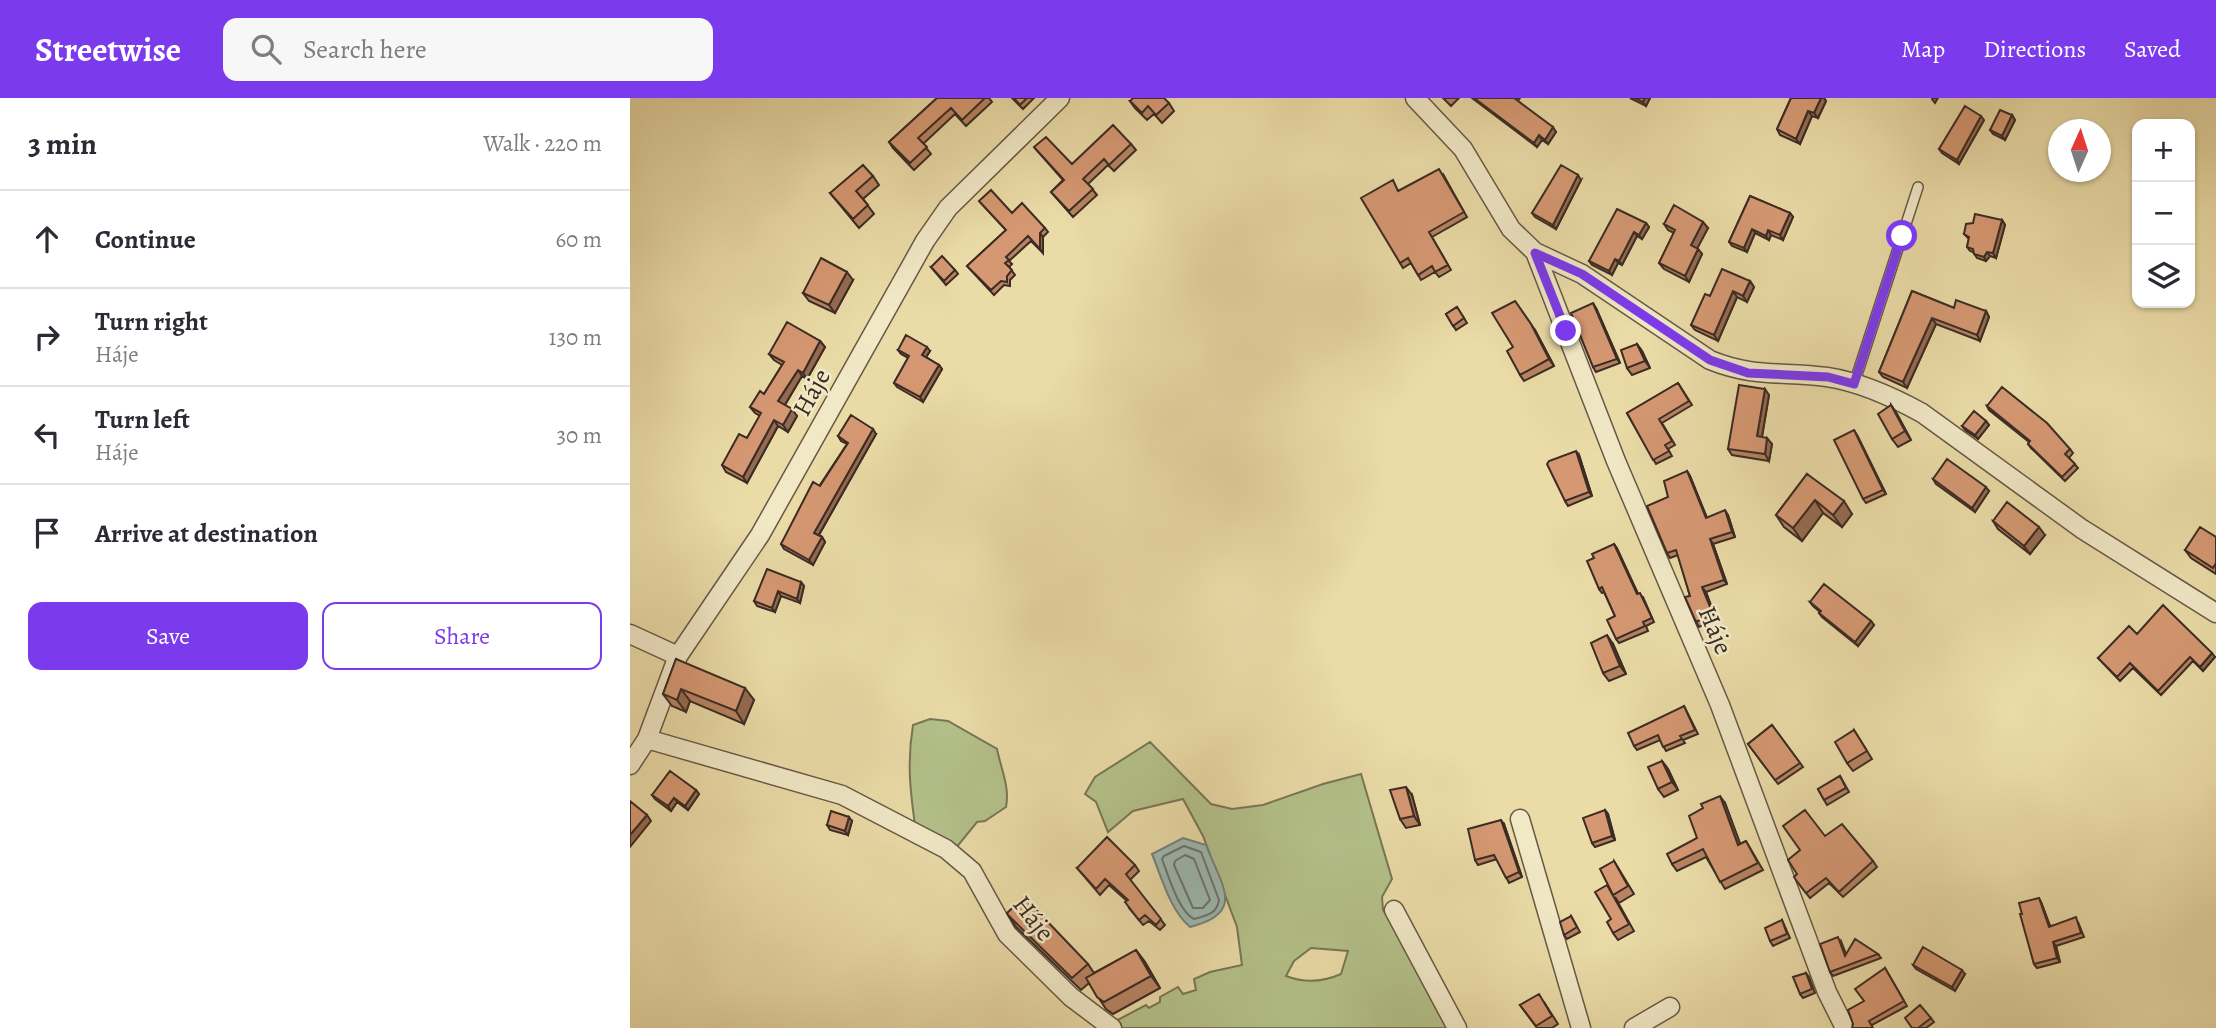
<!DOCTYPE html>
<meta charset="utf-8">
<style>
body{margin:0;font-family:Alegreya,serif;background:#f7f7f7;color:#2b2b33}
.controls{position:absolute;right:21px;top:21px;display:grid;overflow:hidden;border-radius:14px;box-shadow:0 2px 5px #0004}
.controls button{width:63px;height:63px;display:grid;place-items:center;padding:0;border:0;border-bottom:2px solid #e1e1e2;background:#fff;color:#2b2b33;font:35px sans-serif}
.compass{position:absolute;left:1418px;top:21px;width:63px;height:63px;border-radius:50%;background:#fff;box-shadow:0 2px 5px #0004;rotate:3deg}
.stop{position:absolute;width:21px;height:21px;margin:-16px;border:5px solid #7c3aed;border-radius:50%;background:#fff}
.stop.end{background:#7c3aed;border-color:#fff;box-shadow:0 2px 7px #0008}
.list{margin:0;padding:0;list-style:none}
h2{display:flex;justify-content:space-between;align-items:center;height:91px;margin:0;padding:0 28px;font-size:30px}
h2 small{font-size:23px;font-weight:400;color:#7c7c81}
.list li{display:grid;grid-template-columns:46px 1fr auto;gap:21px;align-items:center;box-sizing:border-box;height:98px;padding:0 28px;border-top:2px solid #e1e1e2}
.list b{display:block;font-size:26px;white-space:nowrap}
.list p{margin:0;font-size:23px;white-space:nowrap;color:#7c7c81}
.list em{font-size:23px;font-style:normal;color:#7c7c81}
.actions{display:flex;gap:14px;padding:21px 28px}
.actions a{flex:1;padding:16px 0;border:2px solid #7c3aed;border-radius:14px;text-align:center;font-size:24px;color:#7c3aed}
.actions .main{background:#7c3aed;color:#fff}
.icon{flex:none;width:38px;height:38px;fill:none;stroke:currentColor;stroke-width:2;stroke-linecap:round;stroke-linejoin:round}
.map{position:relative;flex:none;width:1586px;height:930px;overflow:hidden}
header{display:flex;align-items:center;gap:42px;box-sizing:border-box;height:98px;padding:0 35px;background:#7c3aed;color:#fff}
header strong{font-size:33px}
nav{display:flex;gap:38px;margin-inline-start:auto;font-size:24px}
.search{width:490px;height:63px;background:#f7f7f7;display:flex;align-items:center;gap:18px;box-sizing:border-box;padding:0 24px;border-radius:14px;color:#7c7c81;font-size:26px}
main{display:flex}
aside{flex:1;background:#fff}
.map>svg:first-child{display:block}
</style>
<header>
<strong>Streetwise</strong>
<div class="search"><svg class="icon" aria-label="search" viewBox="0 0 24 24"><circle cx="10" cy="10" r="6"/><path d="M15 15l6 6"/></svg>Search here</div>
<nav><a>Map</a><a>Directions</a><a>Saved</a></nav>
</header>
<main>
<aside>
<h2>3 min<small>Walk · 220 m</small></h2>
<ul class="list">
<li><svg class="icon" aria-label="ahead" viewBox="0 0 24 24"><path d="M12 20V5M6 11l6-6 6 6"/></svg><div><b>Continue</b></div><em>60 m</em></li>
<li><svg class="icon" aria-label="right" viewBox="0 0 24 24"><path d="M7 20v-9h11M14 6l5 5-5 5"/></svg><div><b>Turn right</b><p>Háje</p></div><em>130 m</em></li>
<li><svg class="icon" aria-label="left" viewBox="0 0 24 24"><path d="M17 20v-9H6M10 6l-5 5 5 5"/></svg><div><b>Turn left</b><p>Háje</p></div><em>30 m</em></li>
<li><svg class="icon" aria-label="arrive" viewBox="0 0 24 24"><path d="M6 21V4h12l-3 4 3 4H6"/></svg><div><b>Arrive at destination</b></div></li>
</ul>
<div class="actions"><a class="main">Save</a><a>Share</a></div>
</aside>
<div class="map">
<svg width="1586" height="930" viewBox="0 0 1586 930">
<rect width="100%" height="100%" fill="#eadba7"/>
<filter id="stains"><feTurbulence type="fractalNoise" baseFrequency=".00286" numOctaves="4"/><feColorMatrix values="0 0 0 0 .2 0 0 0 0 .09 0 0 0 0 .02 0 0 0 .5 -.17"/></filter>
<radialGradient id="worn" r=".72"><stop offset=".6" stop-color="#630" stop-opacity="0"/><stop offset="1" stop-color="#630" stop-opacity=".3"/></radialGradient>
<path fill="#b4c18a" stroke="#787657" stroke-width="2" fill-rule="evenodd" d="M 300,621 L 318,623 L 367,651 C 371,671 380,689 376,709 L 355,723 L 347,724 L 326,750 L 285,727 C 280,691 277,664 283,627 Z
M 520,644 L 581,706 L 602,711 L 633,707 L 693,686 L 731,676 L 762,781 L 752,799 L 753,812 L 793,873 L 822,930 L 489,930 L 482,925 L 516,907 L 519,910 L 530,904 L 530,899 L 548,889 L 553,896 L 566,892 L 564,881 L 580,874 L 612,867 L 607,829 L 573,738 L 553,701 L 503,713 L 478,734 L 466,704 L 455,696 L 465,679 ZM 681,850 L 718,853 L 711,876 C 693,884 674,885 656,878 L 664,863 Z"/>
<path fill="#9cb9b2" stroke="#758179" stroke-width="2" d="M 553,740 L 576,747 C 591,787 617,815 560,829 C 540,812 532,780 522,756 Z"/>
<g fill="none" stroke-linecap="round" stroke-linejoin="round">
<path stroke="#6c726b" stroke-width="2" d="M 554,748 L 571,754 L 589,802 C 587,816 576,818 564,821 C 549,814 538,777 532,761 L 534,758 Z
M 555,757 L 564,761 L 580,802 L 573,810 L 563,810 L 544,767 L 545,763 Z"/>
<g stroke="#675845" stroke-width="12">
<path id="lane" d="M 1224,286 L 1288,89"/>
</g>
<g stroke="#675845" stroke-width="21">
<path id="street" d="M 785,0 L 833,51 L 881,131 L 905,154 L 952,176 L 1080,262 C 1124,280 1153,273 1197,279 C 1230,284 1263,299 1292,315 L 1452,431 L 1586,515
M 905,154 L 986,363 L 1090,607 L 1197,894 L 1215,930
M 0,536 L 48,558
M 17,641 L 212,697 L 316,751 L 342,773 L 377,836 L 441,899 L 482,930
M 0,667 L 17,641 L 48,558 L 130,437 L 295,143 L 318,110 L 430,0
M 890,721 L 951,930
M 764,812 L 827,930
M 1004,930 L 1040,909"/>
</g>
<use href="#lane" stroke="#f1e8c6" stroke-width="9"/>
<use href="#street" stroke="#f1e8c6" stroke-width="18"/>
</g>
<path fill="#b78362" stroke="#3b2c24" stroke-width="2" d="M 307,0 L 359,0 L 362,4 L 336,28 L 325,16 L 293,46 L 301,56 L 284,72 L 263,50 L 259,44 Z
M 382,0 L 404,0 L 393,11 Z
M 813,0 L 829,0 L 821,8 Z
M 842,0 L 890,0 L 888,3 L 926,34 L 918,46 L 912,42 L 907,49 Z
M 1000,0 L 1020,0 L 1016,8 Z
M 1161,0 L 1194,0 L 1196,3 L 1188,20 L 1182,18 L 1170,46 L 1150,37 L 1147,31 Z
M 500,3 L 539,5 L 544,13 L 532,25 L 524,16 L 517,22 L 505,10 Z
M 1382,17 L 1385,22 L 1375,42 L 1363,36 L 1360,32 Z
M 1354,22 L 1329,66 L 1312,55 L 1309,51 Z
M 501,46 L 506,52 L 484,73 L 478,67 L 458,86 L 467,97 L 443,119 L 421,94 L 433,82 L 404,49 L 442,66 Z
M 813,76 L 837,119 L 802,139 L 821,172 L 809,179 L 805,174 L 791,182 L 781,165 L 773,170 L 770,165 L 769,93 Z
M 243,78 L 249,87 L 233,101 L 244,116 L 229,130 L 200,95 Z
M 951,82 L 926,131 L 905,119 L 902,115 Z
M 1120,98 L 1160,115 L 1163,119 L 1153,142 L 1141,137 L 1139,142 L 1125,135 L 1117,154 L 1102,148 L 1099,144 Z
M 349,103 L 382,115 L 415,130 L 418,134 L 413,139 L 413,155 L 401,143 L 379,163 L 382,166 L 379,169 L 385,177 L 380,182 L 380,188 L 374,187 L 364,197 L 337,168 L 376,132 Z
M 1372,122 L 1375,127 L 1366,160 L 1360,158 L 1356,163 L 1347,160 L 1343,154 L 1340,153 L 1337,149 L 1339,141 L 1334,136 Z
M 1016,125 L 1019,129 L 1012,141 L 1007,138 L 992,167 L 988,165 L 982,177 L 962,167 L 959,163 Z
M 1034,126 L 1078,130 L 1067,150 L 1072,156 L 1059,184 L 1034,171 L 1029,165 L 1044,135 L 1038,132 Z
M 301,169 L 325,172 L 328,176 L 316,187 Z
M 223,182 L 205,215 L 179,203 L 173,195 Z
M 1120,183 L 1124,189 L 1117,204 L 1107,199 L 1088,243 L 1065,232 L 1061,227 L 1080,198 Z
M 1282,193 L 1324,210 L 1356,213 L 1359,219 L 1350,243 L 1306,226 L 1277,290 L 1253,279 L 1249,274 Z
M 827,209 L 837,225 L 826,232 L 816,216 Z
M 966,210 L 990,265 L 966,274 L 963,269 Z
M 905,232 L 924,268 L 894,283 L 890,277 L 883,249 Z
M 190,243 L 195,249 L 177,281 L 172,278 L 155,307 L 167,318 L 158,334 L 148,328 L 117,385 L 96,374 L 92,367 L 117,340 L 130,318 L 125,315 L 120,309 L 134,296 L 152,267 L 144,262 L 139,256 Z
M 1007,246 L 1012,253 L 1020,270 L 1002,277 L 997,270 Z
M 268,252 L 300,253 L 296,259 L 309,267 L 312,271 L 293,304 L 267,289 L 264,285 L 278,260 L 271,256 Z
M 1048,285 L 1062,307 L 1032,325 L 1045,347 L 1038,351 L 1042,358 L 1026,366 L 997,315 Z
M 1139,297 L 1132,339 L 1142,346 L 1139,363 L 1102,357 L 1098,351 Z
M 1261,307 L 1267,316 L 1281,342 L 1268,349 L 1262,341 Z
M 1357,308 L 1440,351 L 1443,355 L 1439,360 L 1448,370 L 1435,383 L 1401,350 L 1398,346 L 1399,344 L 1359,312 Z
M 1356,323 L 1359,327 L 1348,341 L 1335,332 L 1332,328 Z
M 246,336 L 189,437 L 192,439 L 195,444 L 183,467 L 154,451 L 151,446 L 217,346 L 211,343 L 208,338 Z
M 1227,337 L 1256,396 L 1236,405 L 1233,401 Z
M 949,357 L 962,398 L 938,408 L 935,403 Z
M 1057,373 L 1060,378 L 1077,420 L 1098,417 L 1105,439 L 1083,446 L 1097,486 L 1076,494 L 1086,521 L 1069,529 L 1066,524 L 1060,498 L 1048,457 L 1040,460 L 1037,455 L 1038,399 Z
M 1177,376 L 1222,416 L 1212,429 L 1193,415 L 1172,443 L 1154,429 L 1146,417 Z
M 1303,381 L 1359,393 L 1345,414 L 1306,386 Z
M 1363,423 L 1415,437 L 1400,456 L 1368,431 Z
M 1586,439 L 1586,476 L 1561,460 L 1555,452 Z
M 984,446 L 1008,496 L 1013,499 L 1024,524 L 1016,528 L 1018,533 L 989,545 L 986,541 L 985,518 L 974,494 L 972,495 L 969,491 L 964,460 Z
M 171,484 L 174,488 L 170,505 L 151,498 L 145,514 L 127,508 L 124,503 Z
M 1180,504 L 1241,523 L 1244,527 L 1228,548 L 1192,519 L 1189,515 L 1190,514 L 1183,508 Z
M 1507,536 L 1585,559 L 1573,573 L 1563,563 L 1531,597 L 1503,570 L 1490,583 L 1468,560 Z
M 983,546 L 996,576 L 979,583 L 973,575 Z
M 46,561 L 124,602 L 114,626 L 60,603 L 56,614 L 42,608 L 33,596 Z
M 1054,608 L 1068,636 L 1053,642 L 1055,645 L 1036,653 L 1030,642 L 1007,652 L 1004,648 Z
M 1142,627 L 1173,669 L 1148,686 L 1118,646 Z
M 1224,632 L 1242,661 L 1223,673 L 1217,665 Z
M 1032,663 L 1038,671 L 1048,692 L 1034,699 L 1028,691 Z
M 1210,678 L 1219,694 L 1197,707 L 1188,691 Z
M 66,692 L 69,696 L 58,712 L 47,704 L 41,713 L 25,701 L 22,697 Z
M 782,697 L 790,727 L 776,730 L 770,721 Z
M 1095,705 L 1110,746 L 1116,743 L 1133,772 L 1095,791 L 1076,759 L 1047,773 L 1042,766 L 1067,740 Z
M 975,712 L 978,716 L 985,742 L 965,749 L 962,745 Z
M 222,723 L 218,737 L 200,732 L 197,727 Z
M 874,726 L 892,779 L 879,785 L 867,761 L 848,767 L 845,762 Z
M 1195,738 L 1243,763 L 1247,769 L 1213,799 L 1199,785 L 1180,800 L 1166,782 L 1167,776 Z
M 984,763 L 1004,796 L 989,805 L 985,799 L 1004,833 L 988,842 L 983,835 L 981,821 L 981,792 Z
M 505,767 L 509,773 L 500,782 L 535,827 L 530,832 L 519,823 L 513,827 L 499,810 L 497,803 L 479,787 L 470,797 L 447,770 Z
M 1411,804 L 1420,828 L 1448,824 L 1454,839 L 1426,848 L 1430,864 L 1407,870 L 1404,866 L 1392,816 Z
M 377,815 L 458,866 L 464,875 L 506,852 L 515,864 L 530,890 L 483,916 L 476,911 L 459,885 L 451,892 L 386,829 Z
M 941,818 L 950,834 L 937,841 L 934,837 Z
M 1152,822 L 1160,840 L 1143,848 L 1140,843 Z
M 1211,843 L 1216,856 L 1248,856 L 1251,860 L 1203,878 L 1200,874 Z
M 1283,867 L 1335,876 L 1325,893 L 1286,871 Z
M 1255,870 L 1277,908 L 1242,927 L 1223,926 L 1234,903 Z
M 1176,875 L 1179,879 L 1185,895 L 1173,900 L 1170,896 Z
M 914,904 L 928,926 L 922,930 L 907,930 L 890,907 Z
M 1301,920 L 1304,924 L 1296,930 L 1282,930 Z"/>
<path fill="#956a50" stroke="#3b2c24" stroke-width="2" d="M 1015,0 L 1020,0 L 1016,8 L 1013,4 Z
M 1191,0 L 1194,0 L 1196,3 L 1188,20 L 1184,15 Z
M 1303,0 L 1308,0 L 1305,5 L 1302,1 Z
M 1178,13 L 1182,18 L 1170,46 L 1166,41 Z
M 1382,17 L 1385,22 L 1375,42 L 1372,38 Z
M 1351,18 L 1354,22 L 1329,66 L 1327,62 Z
M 923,29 L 926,34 L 918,46 L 915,42 Z
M 909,37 L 912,42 L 907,49 L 904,45 Z
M 948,77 L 951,82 L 926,131 L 923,127 Z
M 1160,115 L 1163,119 L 1153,142 L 1150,137 Z
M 1372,122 L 1375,127 L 1366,160 L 1363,155 Z
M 1073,124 L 1078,130 L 1066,153 L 1061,147 Z
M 1016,125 L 1019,129 L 1012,141 L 1009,137 Z
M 1122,131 L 1125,135 L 1117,154 L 1114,150 Z
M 1138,132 L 1141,137 L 1139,142 L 1136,138 Z
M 1004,134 L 1007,138 L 992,167 L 989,163 Z
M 410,135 L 413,139 L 413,155 L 410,151 Z
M 1068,151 L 1072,156 L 1059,184 L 1055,178 Z
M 1357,154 L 1360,158 L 1356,163 L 1354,159 Z
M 985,161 L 988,165 L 982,177 L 979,173 Z
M 217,174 L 223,182 L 205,215 L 199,207 Z
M 1120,183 L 1124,189 L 1117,204 L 1113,198 Z
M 1103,193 L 1107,199 L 1088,243 L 1084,237 Z
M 885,203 L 905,232 L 924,268 L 919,261 Z
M 963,205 L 966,210 L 990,265 L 987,261 Z
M 1356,213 L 1359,219 L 1350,243 L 1347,237 Z
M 1302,220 L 1306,226 L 1277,290 L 1273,284 Z
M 190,243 L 195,249 L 177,281 L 173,275 Z
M 1007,246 L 1012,253 L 1020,270 L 1015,263 Z
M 297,249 L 300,253 L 295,261 L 292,257 Z
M 309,267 L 312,271 L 293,304 L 290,299 Z
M 168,272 L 172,278 L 153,310 L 148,303 Z
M 1135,291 L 1139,297 L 1131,344 L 1127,338 Z
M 1261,307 L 1267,316 L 1281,342 L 1275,333 Z
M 162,311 L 167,318 L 158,334 L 153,327 Z
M 144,322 L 148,328 L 117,385 L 113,379 Z
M 1356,323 L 1359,327 L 1348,341 L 1345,337 Z
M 243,331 L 246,336 L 187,440 L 184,435 Z
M 1224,332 L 1227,337 L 1256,396 L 1253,392 Z
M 1137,340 L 1142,346 L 1139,363 L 1135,356 Z
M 946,353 L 949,357 L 962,398 L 959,394 Z
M 1057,373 L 1060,378 L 1079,425 L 1076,420 Z
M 1356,389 L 1359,393 L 1345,414 L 1342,410 Z
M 1185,402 L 1193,415 L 1172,443 L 1163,430 Z
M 1214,403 L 1222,416 L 1212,429 L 1203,417 Z
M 1095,412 L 1098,417 L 1105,439 L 1102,434 Z
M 1409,429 L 1415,437 L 1400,456 L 1394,448 Z
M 192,439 L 195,444 L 183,467 L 179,462 Z
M 1080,441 L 1083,446 L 1097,486 L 1094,482 Z
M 984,446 L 987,450 L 1010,500 L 1007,496 Z
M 171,484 L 174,488 L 170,505 L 167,501 Z
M 1072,489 L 1076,494 L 1086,521 L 1083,516 Z
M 148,493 L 151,498 L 145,514 L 142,510 Z
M 1241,523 L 1244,527 L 1228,548 L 1225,544 Z
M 977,537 L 983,546 L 996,576 L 990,568 Z
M 1582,555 L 1585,559 L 1573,573 L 1570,569 Z
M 115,590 L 124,602 L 114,626 L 106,613 Z
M 51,591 L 60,603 L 56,614 L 47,602 Z
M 1032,663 L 1038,671 L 1048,692 L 1042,684 Z
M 776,689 L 782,697 L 790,727 L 784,718 Z
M 66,692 L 69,696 L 58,712 L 55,708 Z
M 1090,698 L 1095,705 L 1113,753 L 1108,747 Z
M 44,700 L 47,704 L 41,713 L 38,708 Z
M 975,712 L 978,716 L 985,742 L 982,738 Z
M 17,717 L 21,723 L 0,749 L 0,737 Z
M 219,719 L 222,723 L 218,737 L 215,733 Z
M 871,722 L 874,726 L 892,779 L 889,774 Z
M 1409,800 L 1411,804 L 1422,833 L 1419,829 Z
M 1423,844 L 1426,848 L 1430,864 L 1427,860 Z
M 506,852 L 515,864 L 530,890 L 521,878 Z
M 1332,872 L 1335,876 L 1325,893 L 1322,889 Z"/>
<path fill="#d59872" stroke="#3b2c24" stroke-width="2" d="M 307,0 L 355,0 L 332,22 L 321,10 L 288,40 L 297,49 L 280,65 L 259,44 Z
M 384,0 L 397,0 L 390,7 Z
M 503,0 L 534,0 L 539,5 L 526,17 L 518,8 L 512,15 L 500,3 Z
M 844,0 L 884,0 L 923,29 L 915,42 L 909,37 L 904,45 Z
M 1005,0 L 1015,0 L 1013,4 Z
M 1161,0 L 1191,0 L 1184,15 L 1178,13 L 1166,41 L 1147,31 Z
M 1335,8 L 1351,18 L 1327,62 L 1309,51 Z
M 1370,12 L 1382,17 L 1372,38 L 1360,32 Z
M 483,27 L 501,46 L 479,67 L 474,61 L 453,81 L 463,91 L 439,113 L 421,94 L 434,82 L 404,49 L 416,39 L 442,66 Z
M 233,67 L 243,78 L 226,93 L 238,107 L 223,121 L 200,95 Z
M 931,67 L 948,77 L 923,127 L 902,115 Z
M 809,71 L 834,114 L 799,134 L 818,167 L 805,174 L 802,168 L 788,177 L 778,160 L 770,165 L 731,100 L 763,82 L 768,93 Z
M 361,92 L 382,115 L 392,105 L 415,130 L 410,135 L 410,151 L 398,138 L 376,159 L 379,162 L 375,165 L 382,172 L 377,178 L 377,184 L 371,183 L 361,192 L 337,168 L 376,132 L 349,103 Z
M 1120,98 L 1160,115 L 1150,137 L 1138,132 L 1136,138 L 1122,131 L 1114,150 L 1099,144 Z
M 1044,107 L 1073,124 L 1061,147 L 1068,151 L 1055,178 L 1029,165 L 1045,132 L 1034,126 Z
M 987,111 L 1016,125 L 1009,137 L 1004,134 L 989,163 L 985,161 L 979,173 L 959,163 Z
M 1345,116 L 1372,122 L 1363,155 L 1357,154 L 1354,159 L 1344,156 L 1343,151 L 1337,149 L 1339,139 L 1334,136 L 1336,126 L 1343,125 Z
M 312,158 L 325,172 L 314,183 L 301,169 Z
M 191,160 L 217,174 L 199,207 L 173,195 Z
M 1092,171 L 1120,183 L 1113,198 L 1103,193 L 1084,237 L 1061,227 L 1075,196 L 1080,198 Z
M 1282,193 L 1324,210 L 1326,202 L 1356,213 L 1347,237 L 1302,220 L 1273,284 L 1249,274 Z
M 885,203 L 901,226 L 919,261 L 890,277 L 877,253 L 883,249 L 862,215 Z
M 963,205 L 987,261 L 963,269 L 941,215 Z
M 827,209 L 834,220 L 823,228 L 816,216 Z
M 157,224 L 190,243 L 173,275 L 168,272 L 148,303 L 162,311 L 153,327 L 144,322 L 113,379 L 92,367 L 109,336 L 117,340 L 131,315 L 120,309 L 130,293 L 134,296 L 154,264 L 139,256 Z
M 276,237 L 297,249 L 292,257 L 309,267 L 290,299 L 264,285 L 279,258 L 268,252 Z
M 1007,246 L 1015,263 L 997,270 L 991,252 Z
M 1048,285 L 1059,303 L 1029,321 L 1042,343 L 1035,347 L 1039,353 L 1023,362 L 997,315 Z
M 1109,287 L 1135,291 L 1127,338 L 1137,340 L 1135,356 L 1098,351 Z
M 1372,289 L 1417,325 L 1440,351 L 1435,356 L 1445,366 L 1432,379 L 1398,346 L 1400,343 L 1357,308 Z
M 1261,307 L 1275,333 L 1262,341 L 1248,316 Z
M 1344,313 L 1356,323 L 1345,337 L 1332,328 Z
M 221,317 L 243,331 L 184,435 L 192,439 L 179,462 L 151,446 L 183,384 L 190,388 L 218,345 L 208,338 Z
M 1224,332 L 1253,392 L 1233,401 L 1204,342 Z
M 946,353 L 959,394 L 935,403 L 917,366 L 919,363 Z
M 1317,361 L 1356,389 L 1342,410 L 1303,381 Z
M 1057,373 L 1076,420 L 1095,412 L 1102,434 L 1080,441 L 1094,482 L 1072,489 L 1083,516 L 1066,524 L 1055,499 L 1060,498 L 1046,452 L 1037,455 L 1017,408 L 1038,399 L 1034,383 Z
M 1177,376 L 1214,403 L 1203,417 L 1185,402 L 1163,430 L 1146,417 Z
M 1377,404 L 1409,429 L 1394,448 L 1363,423 Z
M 1570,429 L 1586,439 L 1586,465 L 1583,470 L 1555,452 Z
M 984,446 L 1007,496 L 1010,495 L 1022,520 L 1013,524 L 1015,528 L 986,541 L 977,522 L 985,518 L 972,489 L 969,491 L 957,463 L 964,460 L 962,456 Z
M 137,471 L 171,484 L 167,501 L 148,493 L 142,510 L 124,503 Z
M 1194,486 L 1241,523 L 1225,544 L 1189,515 L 1191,513 L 1180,504 Z
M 1533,507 L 1582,555 L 1570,569 L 1560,559 L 1528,593 L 1500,565 L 1487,579 L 1468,560 L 1499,528 L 1507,536 Z
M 977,537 L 990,568 L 973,575 L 961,545 Z
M 46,561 L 115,590 L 106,613 L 51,591 L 47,602 L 33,596 Z
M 1054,608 L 1065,632 L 1050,638 L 1052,641 L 1033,649 L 1028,637 L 1004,648 L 998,635 Z
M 1142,627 L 1170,665 L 1145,682 L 1118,646 Z
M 1224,632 L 1237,653 L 1217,665 L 1205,644 Z
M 1032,663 L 1042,684 L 1028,691 L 1018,669 Z
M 40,673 L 66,692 L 55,708 L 44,700 L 38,708 L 22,697 Z
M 1210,678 L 1216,690 L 1194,702 L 1188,691 Z
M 776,689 L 784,718 L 770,721 L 760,692 Z
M 1090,698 L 1108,747 L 1116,743 L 1128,765 L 1090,784 L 1073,751 L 1042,766 L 1037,756 L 1067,740 L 1059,718 L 1073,710 L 1071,706 Z
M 0,703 L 17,717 L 0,737 Z
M 975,712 L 982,738 L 962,745 L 953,720 Z
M 1175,712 L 1195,738 L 1212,726 L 1243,763 L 1209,794 L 1196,780 L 1176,795 L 1166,782 L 1164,779 L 1167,776 L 1158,762 L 1170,752 L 1153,728 Z
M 201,713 L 219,719 L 215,733 L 197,727 Z
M 871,722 L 889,774 L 876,780 L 864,757 L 845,762 L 838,731 Z
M 477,739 L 505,767 L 496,776 L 531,821 L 526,827 L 515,817 L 509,822 L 495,804 L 498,802 L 475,781 L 466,791 L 447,770 Z
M 984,763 L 998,788 L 983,797 L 970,771 Z
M 977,787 L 999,826 L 983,835 L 977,824 L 981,821 L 965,794 Z
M 394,799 L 458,866 L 442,880 L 378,817 L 377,815 Z
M 1409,800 L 1419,829 L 1446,819 L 1451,835 L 1423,844 L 1427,860 L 1404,866 L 1390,816 L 1392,816 L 1389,805 Z
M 941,818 L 947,829 L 934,837 L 930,824 Z
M 1152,822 L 1157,836 L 1140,843 L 1135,830 Z
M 1208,839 L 1215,858 L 1225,841 L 1248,856 L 1200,874 L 1190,846 Z
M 1293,849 L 1332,872 L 1322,889 L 1283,867 Z
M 506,852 L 521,878 L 474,904 L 467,899 L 456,880 Z
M 1255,870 L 1274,903 L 1239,923 L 1243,930 L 1222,930 L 1223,926 L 1218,912 L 1234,903 L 1225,891 Z
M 1176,875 L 1182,891 L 1170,896 L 1163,879 Z
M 909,896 L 922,918 L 906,928 L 890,907 Z
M 1290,907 L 1301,920 L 1288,930 L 1282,930 L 1275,920 Z"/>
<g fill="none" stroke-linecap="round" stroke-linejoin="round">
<path stroke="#7c3aed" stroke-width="9" d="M 936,233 L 905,155 L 952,176 L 1080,262 L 1118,275 L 1198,279 L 1224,286 L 1272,138"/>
</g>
<g text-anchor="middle" stroke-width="5" stroke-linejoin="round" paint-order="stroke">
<g font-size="26" fill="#3b2c24" stroke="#f1e8c6">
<text transform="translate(181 294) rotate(-61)" y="9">Háje</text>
<text transform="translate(1086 532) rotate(67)" y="9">Háje</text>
<text transform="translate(404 820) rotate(52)" y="9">Háje</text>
</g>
</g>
<rect width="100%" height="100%" filter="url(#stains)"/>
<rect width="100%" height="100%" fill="url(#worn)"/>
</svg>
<div class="controls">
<button>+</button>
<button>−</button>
<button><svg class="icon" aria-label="layers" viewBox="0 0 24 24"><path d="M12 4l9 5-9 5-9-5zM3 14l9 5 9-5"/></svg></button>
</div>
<svg class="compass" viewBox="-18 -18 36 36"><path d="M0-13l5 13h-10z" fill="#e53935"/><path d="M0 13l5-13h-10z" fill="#7c7c81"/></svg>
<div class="stop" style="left:1272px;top:138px"></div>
<div class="stop end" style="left:936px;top:233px"></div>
</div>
</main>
